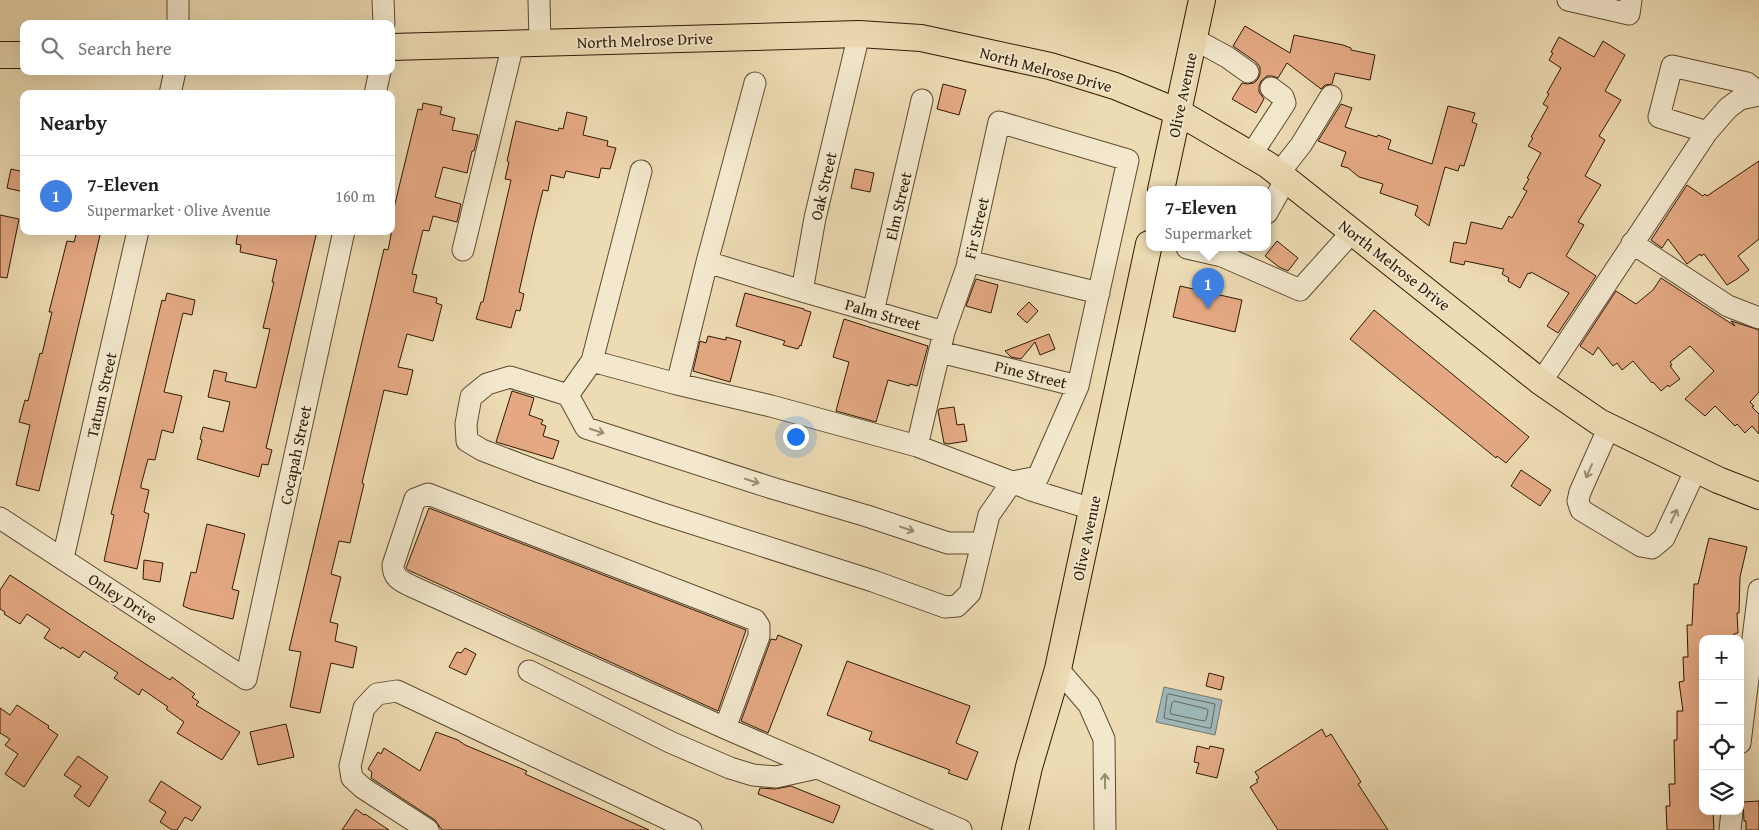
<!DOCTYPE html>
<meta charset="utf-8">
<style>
body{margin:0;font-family:"Gentium Book Plus",serif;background:#f2f2f2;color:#222}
.controls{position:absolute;right:15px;bottom:15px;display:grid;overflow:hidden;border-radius:10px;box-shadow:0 5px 20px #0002}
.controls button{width:45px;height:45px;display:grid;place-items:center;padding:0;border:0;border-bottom:1px solid #e0e0e0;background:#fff;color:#222;font:25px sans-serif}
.you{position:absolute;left:795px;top:436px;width:18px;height:18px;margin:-12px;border:4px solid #fff;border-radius:50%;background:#1a73e8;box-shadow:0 0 0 8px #1a73e833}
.badge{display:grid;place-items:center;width:32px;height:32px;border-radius:50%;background:#8f2418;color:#fff;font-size:16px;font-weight:700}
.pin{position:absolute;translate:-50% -41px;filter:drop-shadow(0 1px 2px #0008)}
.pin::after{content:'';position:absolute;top:26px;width:18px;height:15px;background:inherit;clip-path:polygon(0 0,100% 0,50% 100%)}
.popup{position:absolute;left:1146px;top:186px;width:125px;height:65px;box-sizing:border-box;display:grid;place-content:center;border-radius:10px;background:#fff;filter:drop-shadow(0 1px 4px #0005);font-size:16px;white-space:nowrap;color:#767676}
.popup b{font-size:19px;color:#222}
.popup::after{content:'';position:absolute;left:50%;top:100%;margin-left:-10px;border:10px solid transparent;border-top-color:#fff}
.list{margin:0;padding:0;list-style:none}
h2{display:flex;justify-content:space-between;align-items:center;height:65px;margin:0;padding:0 20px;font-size:21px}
h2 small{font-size:16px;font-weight:400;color:#767676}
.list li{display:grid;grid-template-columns:32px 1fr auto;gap:15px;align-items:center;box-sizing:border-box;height:80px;padding:0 20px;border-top:1px solid #e0e0e0}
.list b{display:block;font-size:19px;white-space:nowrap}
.list p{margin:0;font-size:16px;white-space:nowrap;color:#767676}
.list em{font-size:16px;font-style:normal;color:#767676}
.icon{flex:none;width:28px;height:28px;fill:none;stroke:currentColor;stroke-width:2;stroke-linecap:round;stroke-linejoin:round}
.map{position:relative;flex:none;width:1759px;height:830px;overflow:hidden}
.search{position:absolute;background:#fff;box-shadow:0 5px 20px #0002;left:20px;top:20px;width:375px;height:55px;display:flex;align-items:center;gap:12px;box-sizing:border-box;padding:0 18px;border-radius:10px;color:#767676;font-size:19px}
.panel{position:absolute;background:#fff;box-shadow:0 5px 20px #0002;left:20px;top:90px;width:375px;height:145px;border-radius:10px}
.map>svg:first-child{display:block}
</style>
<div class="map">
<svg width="1759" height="830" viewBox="0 0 1759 830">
<rect width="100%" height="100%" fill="#eddbb3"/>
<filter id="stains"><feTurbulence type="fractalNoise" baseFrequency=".004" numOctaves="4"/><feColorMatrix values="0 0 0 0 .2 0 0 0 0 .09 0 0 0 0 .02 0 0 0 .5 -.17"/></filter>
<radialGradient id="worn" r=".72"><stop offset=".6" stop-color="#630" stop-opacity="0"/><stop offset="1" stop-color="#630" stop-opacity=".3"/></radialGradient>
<path fill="#9eb8b8" stroke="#727870" d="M 1164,687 L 1222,700 L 1215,735 L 1156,722 Z"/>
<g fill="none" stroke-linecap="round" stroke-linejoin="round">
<path stroke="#66685e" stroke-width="1" d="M 1169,694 L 1215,704 L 1211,728 L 1208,728 L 1164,718 L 1167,696 Z
M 1174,701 L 1207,709 L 1208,711 L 1206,720 L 1204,721 L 1171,714 L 1170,712 L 1172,703 Z"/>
</g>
<path fill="#e4a983" stroke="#2f1905" d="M 1245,26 L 1290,53 L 1294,35 L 1343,45 L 1351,48 L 1351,50 L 1375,55 L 1370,80 L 1335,73 L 1332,84 L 1325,85 L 1321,89 L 1287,63 L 1278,78 L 1272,76 L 1267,76 L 1261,81 L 1259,86 L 1259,92 L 1264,99 L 1256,113 L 1232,99 L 1242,83 L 1247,84 L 1254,83 L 1258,79 L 1260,74 L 1260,67 L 1256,62 L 1233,46 Z
M 1559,37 L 1594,57 L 1603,41 L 1625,55 L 1605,91 L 1621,100 L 1599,136 L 1605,140 L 1585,176 L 1601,185 L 1578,222 L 1584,225 L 1566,256 L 1596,276 L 1558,333 L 1547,326 L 1569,293 L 1531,272 L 1530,274 L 1528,273 L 1520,288 L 1508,281 L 1509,278 L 1502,274 L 1504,269 L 1465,261 L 1464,265 L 1450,262 L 1454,242 L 1466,244 L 1471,222 L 1502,229 L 1509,216 L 1512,218 L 1527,191 L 1523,189 L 1529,179 L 1527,178 L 1541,153 L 1528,146 L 1533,138 L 1531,137 L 1548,107 L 1543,104 L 1549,94 L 1547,93 L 1561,68 L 1549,60 L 1553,53 L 1551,52 Z
M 943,84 L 966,90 L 959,115 L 937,109 Z
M 423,103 L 442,107 L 440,114 L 455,118 L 452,130 L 478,135 L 474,151 L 472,151 L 467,173 L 443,167 L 435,197 L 461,204 L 457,222 L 433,216 L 429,231 L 423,230 L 412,274 L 417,275 L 413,292 L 437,298 L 436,303 L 442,305 L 433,341 L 407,334 L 398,367 L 413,370 L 407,395 L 384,390 L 362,483 L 364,484 L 350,543 L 339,541 L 331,574 L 341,577 L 330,622 L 338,624 L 335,641 L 357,647 L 353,668 L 331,663 L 320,713 L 290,707 L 301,652 L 289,650 L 384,249 L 388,250 L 391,235 L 391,221 L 400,183 L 418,109 L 422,110 Z
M 1341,104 L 1352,108 L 1345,127 L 1377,137 L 1378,135 L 1391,140 L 1388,149 L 1432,164 L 1448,106 L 1475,113 L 1472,122 L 1477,124 L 1464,166 L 1460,165 L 1458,171 L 1445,167 L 1429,226 L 1415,215 L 1418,206 L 1380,193 L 1383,184 L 1359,177 L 1348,168 L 1341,166 L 1346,152 L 1318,141 Z
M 567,112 L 587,117 L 583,135 L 608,141 L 607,146 L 616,148 L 610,169 L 601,168 L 599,178 L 566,171 L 564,178 L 551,175 L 548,191 L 543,190 L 534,226 L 519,292 L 524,294 L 520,311 L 516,310 L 511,328 L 476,319 L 481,302 L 483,302 L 511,180 L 505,179 L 509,162 L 507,161 L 516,121 L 558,131 L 559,128 L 563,129 Z
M 1759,161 L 1759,239 L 1738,256 L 1749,270 L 1737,279 L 1727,285 L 1704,254 L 1701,256 L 1700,254 L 1687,264 L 1668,239 L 1662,248 L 1651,240 L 1687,185 L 1703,196 L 1705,194 L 1707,196 Z
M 11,169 L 24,172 L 24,192 L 7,188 Z
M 855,169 L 874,173 L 870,192 L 851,188 Z
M 0,215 L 19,219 L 7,278 L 0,277 Z
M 77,231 L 101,231 L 39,491 L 16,485 L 30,425 L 19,422 L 25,400 L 28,401 L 40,353 L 42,354 L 52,312 L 49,312 L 67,241 L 74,242 Z
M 238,231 L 317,231 L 266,448 L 272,450 L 268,465 L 262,464 L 259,477 L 197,459 L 202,440 L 200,439 L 203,427 L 223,432 L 230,402 L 208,397 L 214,370 L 227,373 L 225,381 L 256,388 L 270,329 L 263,328 L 274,282 L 272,282 L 277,260 L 240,252 L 241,245 L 236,244 Z
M 1277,241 L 1298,258 L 1288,271 L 1279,267 L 1265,256 Z
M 1661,278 L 1735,326 L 1731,321 L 1759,330 L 1759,392 L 1750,402 L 1754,406 L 1752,407 L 1759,414 L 1759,434 L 1752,426 L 1745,433 L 1737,424 L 1735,426 L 1715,406 L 1705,416 L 1685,399 L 1714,371 L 1690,346 L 1670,362 L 1672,365 L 1670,366 L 1680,379 L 1669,387 L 1668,385 L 1661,391 L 1653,382 L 1652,383 L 1633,361 L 1622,370 L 1617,363 L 1613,366 L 1598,347 L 1593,355 L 1580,346 L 1616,291 L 1636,304 L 1653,290 Z
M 976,279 L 998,285 L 991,313 L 966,306 Z
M 1180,286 L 1242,300 L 1235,332 L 1173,317 Z
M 167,293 L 195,300 L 192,315 L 183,313 L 164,392 L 182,396 L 173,433 L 162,430 L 155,460 L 148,459 L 141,485 L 141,488 L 149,490 L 144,512 L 149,514 L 137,569 L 104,561 L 114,515 L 111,514 L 162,300 L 165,301 Z
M 745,293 L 804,309 L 804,310 L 811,312 L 801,346 L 800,345 L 798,349 L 783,345 L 785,341 L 736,326 Z
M 1029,302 L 1038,311 L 1027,323 L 1017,314 Z
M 1374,310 L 1529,437 L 1506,463 L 1497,456 L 1496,458 L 1350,339 Z
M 844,319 L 928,346 L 917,386 L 910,384 L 909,386 L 888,380 L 876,422 L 836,411 L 849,362 L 833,357 Z
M 1049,334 L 1055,349 L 1040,355 L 1035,342 L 1021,359 L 1011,357 L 1005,351 Z
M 708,336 L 726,340 L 726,337 L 741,341 L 730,382 L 693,371 L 700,341 L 706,343 Z
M 512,391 L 534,398 L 529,415 L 543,420 L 541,424 L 546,426 L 543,436 L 559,441 L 553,459 L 496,442 Z
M 954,407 L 957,425 L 964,424 L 967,441 L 948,444 L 944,443 L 938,411 L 939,409 Z
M 1521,470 L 1551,490 L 1540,506 L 1511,486 Z
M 429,508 L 746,630 L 718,711 L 408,570 L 406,568 Z
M 207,524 L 245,534 L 232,589 L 239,591 L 233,619 L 190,609 L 183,606 L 191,572 L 196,573 Z
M 1709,538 L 1747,547 L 1740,577 L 1739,613 L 1737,613 L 1738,633 L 1734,634 L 1734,639 L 1703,639 L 1703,811 L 1713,811 L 1714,830 L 1667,830 L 1666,806 L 1670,806 L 1669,784 L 1675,784 L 1674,740 L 1677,740 L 1677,711 L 1683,711 L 1679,682 L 1684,681 L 1683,657 L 1688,657 L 1687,625 L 1692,625 L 1694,584 L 1698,584 Z
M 144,560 L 163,563 L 160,582 L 143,579 Z
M 10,575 L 170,680 L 172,677 L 195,694 L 192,697 L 199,702 L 196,705 L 240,732 L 222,760 L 177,733 L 184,722 L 166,709 L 168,707 L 142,689 L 139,695 L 114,678 L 118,673 L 84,651 L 79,658 L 62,647 L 61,649 L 44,638 L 50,629 L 27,614 L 20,624 L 4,614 L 5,612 L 0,609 L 0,590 Z
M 778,635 L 802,645 L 768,733 L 741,721 L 771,639 L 776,640 Z
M 465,648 L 476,654 L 466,675 L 449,667 L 457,652 L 461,653 Z
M 847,661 L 970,706 L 956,743 L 978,752 L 967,780 L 948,773 L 950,770 L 869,740 L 872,732 L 827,715 Z
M 1209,673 L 1224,677 L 1221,690 L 1206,686 Z
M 17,705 L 49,726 L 48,728 L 58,735 L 24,787 L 5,774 L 18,754 L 5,745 L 10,739 L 0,733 L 0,708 L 10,715 Z
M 286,724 L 294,757 L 258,765 L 250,732 Z
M 1322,729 L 1326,737 L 1331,734 L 1361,782 L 1358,784 L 1388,830 L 1278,830 L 1250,787 L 1258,782 L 1256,780 L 1259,778 L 1255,772 Z
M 436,732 L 458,740 L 465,745 L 527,771 L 525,774 L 649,830 L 442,830 L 435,820 L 371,778 L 372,772 L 368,769 L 378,752 L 381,754 L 384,748 L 420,771 Z
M 1197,746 L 1209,749 L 1210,746 L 1224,749 L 1217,778 L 1196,773 L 1199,763 L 1194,762 Z
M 78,756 L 108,777 L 89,807 L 74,796 L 81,786 L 64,775 Z
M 161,781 L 201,807 L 192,821 L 185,817 L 177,830 L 172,830 L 160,822 L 166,812 L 149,801 Z
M 791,786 L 840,806 L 833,823 L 758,794 L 760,788 L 775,789 Z
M 1759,801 L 1759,830 L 1746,830 L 1746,821 L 1744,821 L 1743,802 Z
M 356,809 L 364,815 L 365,814 L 389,830 L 342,830 Z"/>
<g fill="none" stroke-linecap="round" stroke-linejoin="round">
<g stroke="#5e4a30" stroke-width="23">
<path id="minor" d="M 178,0 L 178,24
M 383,0 L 384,24
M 539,0 L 540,43
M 1568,0 L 1629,14 L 1631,0
M 1194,39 L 1227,57 L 1248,72
M 170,94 L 175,71
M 375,94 L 380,71
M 1707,132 L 1659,117 L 1672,66 L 1747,83 L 1759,93
M 1251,155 L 1285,103 L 1283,97 L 1271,88
M 641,171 L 592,361 L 568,395 L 510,377 L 487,384 L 471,397 L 466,424 L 467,441 L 482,450 L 537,471 L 660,513 L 873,581 L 945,607 L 957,606 L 970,593 L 989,515 L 1012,482 L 1031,490 L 1092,509
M 1279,173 L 1301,145 L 1331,96
M 1267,213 L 1286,179
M 1632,243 L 1728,306 L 1759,318
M 1187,248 L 1222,256 L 1300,290 L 1352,232
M 463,250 L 513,44
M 968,261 L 1099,293
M 707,262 L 802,291 L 944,332
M 802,291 L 815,218 L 859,34
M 873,312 L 922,100
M 940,352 L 1078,386
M 592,361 L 677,384 L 771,406 L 917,446 L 1012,482 L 1038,477 L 1078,386 L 1128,160 L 999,122 L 967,267 L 944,332 L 917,446
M 1541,382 L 1707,132 L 1728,108 L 1740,99 L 1759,95
M 677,384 L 707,262 L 755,83
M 568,395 L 586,428 L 772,488 L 867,516 L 948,543 L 982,543
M 1609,427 L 1580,492 L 1578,501 L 1581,510 L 1641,546 L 1652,548 L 1664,538 L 1696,469
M 0,518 L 246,679 L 344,231
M 63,558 L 138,231
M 1058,669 L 1089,705 L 1104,739 L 1105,830
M 529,671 L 670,742 L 730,768 L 753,775 L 776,777 L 817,768
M 725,728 L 759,636 L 759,626 L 755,620 L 428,494 L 415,499 L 393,565 C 393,578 401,581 411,586 L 725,728 L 961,830
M 1740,743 L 1759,590
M 428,830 L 363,788 L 352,778 L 350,766 L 364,708 L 377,694 L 397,691 L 691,830
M 1730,830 L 1732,811"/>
</g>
<g stroke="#2f1905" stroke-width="28">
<path id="major" d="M 391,47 L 859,34 L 921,38 L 1050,66 L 1115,86 L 1178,112 L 1268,165 L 1541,382 L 1599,422 L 1718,480 L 1759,496
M 0,55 L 24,55
M 1161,190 L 1202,0
M 1015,830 L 1029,767 L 1058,669 L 1149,244"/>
</g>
<use href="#minor" stroke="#f3e8ce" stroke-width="21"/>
<use href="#major" stroke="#eddbb3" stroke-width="26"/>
</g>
<defs><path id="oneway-shaft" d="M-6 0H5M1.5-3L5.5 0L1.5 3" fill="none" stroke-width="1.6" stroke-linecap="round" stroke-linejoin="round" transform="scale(1.25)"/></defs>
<g stroke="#9b8b74">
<use href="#oneway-shaft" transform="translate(597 431) rotate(18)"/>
<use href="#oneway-shaft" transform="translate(1589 471) rotate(114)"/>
<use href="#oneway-shaft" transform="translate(752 481) rotate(18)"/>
<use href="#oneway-shaft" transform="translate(1674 516) rotate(-65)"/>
<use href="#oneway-shaft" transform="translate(907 529) rotate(19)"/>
<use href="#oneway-shaft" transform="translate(1105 781) rotate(-91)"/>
</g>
<g text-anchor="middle" stroke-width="4" stroke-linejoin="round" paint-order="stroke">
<g font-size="16" fill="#2f1905" stroke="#f3e8ce">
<text transform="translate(645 40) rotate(-2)" y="6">North Melrose Drive</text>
<text transform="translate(1046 69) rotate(15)" y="6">North Melrose Drive</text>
<text transform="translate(1182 95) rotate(-78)" y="6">Olive Avenue</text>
<text transform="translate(823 186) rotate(-77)" y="6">Oak Street</text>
<text transform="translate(898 206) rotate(-77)" y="6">Elm Street</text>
<text transform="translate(976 228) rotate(-77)" y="6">Fir Street</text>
<text transform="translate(1395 265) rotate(38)" y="6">North Melrose Drive</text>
<text transform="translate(883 314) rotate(16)" y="6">Palm Street</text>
<text transform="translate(1031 374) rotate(14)" y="6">Pine Street</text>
<text transform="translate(101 395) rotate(-77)" y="6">Tatum Street</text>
<text transform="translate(295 455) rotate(-78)" y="6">Cocapah Street</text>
<text transform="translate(1086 538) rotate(-78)" y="6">Olive Avenue</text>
<text transform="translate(123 598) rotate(33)" y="6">Onley Drive</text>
</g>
</g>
<rect width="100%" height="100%" filter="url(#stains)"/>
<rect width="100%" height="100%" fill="url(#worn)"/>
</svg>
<div class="controls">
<button>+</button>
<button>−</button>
<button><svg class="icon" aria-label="locate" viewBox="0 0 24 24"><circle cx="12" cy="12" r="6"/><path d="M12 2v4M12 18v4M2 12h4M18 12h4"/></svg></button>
<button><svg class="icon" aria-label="layers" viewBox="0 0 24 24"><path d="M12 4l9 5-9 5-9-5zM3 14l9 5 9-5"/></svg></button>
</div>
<div class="you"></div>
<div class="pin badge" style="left:1208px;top:309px;background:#3f7fe0">1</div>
<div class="popup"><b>7-Eleven</b>Supermarket</div>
<div class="search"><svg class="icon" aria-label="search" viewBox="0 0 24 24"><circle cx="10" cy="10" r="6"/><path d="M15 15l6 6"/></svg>Search here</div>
<section class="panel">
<h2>Nearby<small></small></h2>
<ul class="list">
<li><span class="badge" style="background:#3f7fe0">1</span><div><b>7-Eleven</b><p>Supermarket · Olive Avenue</p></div><em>160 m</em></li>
</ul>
</section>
</div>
